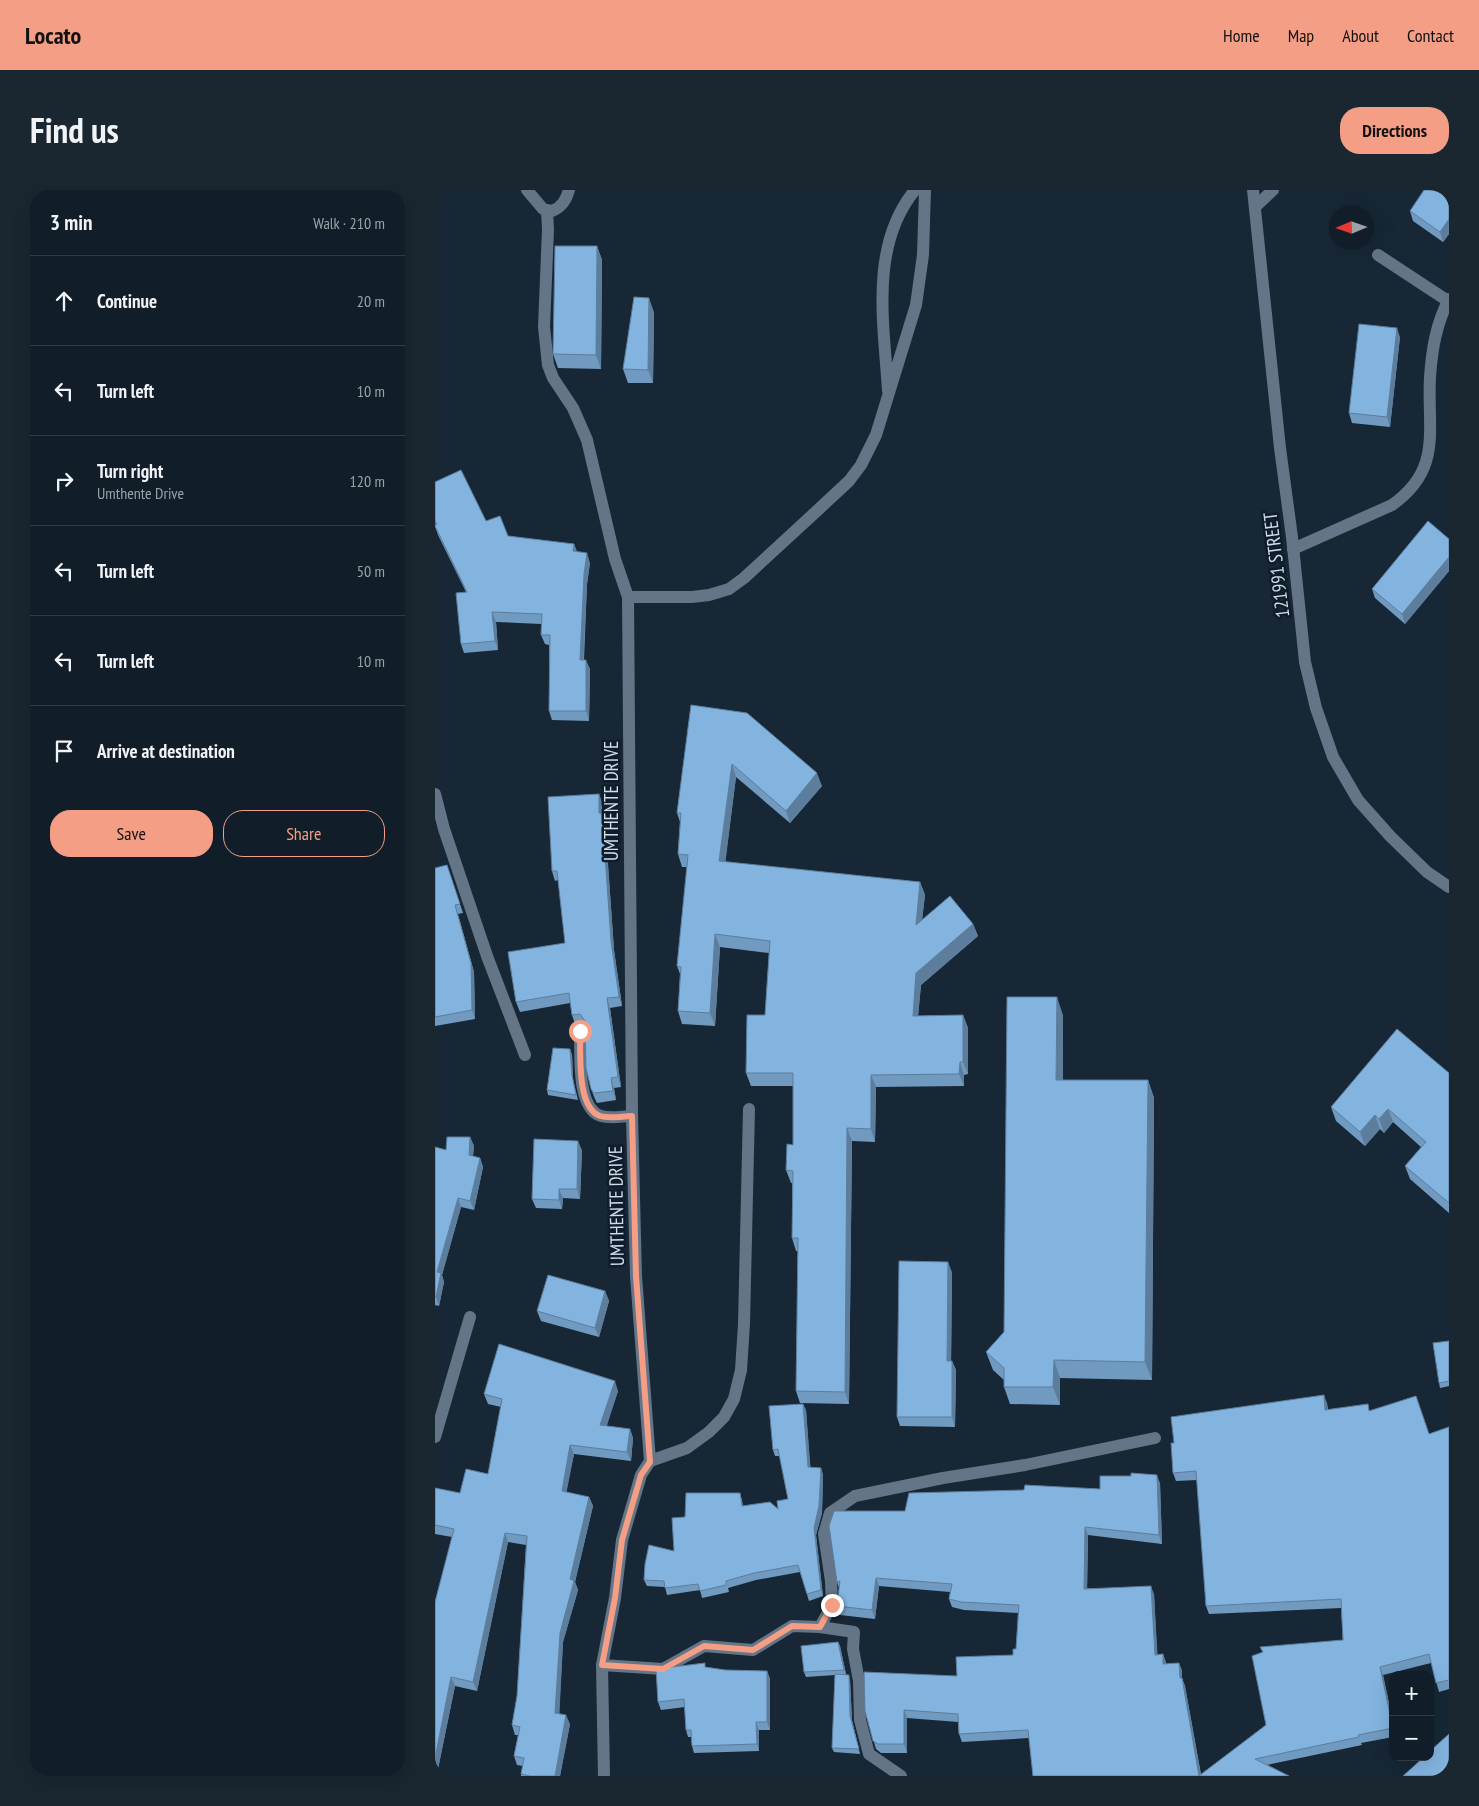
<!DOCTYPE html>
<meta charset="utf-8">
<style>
body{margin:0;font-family:"PT Sans Narrow",sans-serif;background:#1a2630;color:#f1f3f6}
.controls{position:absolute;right:15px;bottom:15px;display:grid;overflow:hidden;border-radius:10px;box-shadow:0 5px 20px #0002}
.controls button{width:45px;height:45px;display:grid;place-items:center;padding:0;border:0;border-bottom:1px solid #303b45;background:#111d28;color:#f1f3f6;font:25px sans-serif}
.compass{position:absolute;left:894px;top:15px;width:45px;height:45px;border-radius:50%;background:#111d28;box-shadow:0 5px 20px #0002;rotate:268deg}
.stop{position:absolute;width:15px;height:15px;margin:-11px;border:4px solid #f49e86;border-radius:50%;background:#fff}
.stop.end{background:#f49e86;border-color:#fff;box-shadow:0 1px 5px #0008}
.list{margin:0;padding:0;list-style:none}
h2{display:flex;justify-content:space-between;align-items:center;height:65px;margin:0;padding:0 20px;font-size:21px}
h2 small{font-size:16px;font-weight:400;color:#9ca2a8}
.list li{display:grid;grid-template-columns:32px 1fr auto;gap:15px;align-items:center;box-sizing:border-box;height:90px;padding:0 20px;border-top:1px solid #303b45}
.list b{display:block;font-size:19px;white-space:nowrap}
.list p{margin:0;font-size:16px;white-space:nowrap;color:#9ca2a8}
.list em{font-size:16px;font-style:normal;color:#9ca2a8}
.actions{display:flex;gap:10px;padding:15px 20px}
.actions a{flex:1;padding:11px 0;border:1px solid #f49e86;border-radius:20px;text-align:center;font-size:18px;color:#f49e86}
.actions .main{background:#f49e86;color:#111}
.icon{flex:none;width:28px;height:28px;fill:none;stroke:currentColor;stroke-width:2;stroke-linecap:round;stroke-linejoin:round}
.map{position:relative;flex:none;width:1014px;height:1586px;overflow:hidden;border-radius:20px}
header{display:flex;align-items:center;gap:30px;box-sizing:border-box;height:70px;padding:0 25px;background:#f49e86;color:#111}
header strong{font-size:24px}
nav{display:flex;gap:28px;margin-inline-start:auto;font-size:18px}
.intro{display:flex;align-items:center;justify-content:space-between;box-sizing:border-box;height:120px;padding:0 30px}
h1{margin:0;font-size:35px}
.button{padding:12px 22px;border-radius:20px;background:#f49e86;color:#111;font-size:18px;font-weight:700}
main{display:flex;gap:30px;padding:0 30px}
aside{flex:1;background:#111d28;border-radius:20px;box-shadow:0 5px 20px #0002}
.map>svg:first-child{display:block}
</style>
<header>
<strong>Locato</strong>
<nav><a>Home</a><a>Map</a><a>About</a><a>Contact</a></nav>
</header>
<div class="intro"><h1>Find us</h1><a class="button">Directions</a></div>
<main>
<aside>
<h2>3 min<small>Walk · 210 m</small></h2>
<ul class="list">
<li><svg class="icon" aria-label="ahead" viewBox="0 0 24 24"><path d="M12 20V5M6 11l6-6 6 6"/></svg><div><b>Continue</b></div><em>20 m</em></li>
<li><svg class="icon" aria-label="left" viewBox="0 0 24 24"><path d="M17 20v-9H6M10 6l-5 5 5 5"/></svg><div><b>Turn left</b></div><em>10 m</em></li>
<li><svg class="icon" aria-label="right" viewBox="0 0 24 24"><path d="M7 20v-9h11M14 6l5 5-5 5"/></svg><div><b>Turn right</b><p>Umthente Drive</p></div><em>120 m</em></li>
<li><svg class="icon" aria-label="left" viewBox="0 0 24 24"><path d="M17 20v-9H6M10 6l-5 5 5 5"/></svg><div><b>Turn left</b></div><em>50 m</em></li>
<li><svg class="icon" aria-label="left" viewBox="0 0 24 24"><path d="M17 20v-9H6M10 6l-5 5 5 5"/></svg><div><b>Turn left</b></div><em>10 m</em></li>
<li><svg class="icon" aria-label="arrive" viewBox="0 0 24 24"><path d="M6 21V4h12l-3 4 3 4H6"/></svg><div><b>Arrive at destination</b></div></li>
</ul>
<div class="actions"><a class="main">Save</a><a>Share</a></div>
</aside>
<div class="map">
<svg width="1014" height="1586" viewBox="0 0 1014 1586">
<rect width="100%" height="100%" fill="#172735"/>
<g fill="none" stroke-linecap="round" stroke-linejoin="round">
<path stroke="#637586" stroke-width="12" d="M 92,0 L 108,19 L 117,21 C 127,17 131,10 134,0
M 820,17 L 838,0
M 112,21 L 113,39 L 109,137 L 113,175 L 118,188 L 138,218 L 152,250 L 180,369 L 193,407
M 943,65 L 1013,111
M 858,359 L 957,315 C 1008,279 992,240 995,187 C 997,159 1001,134 1014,109
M 145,841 C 146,863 141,918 166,926 C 176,929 188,926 197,926
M 0,1247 L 35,1127
M 215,1271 L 252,1258 L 274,1242 L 289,1227 L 299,1209 L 306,1180 L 309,1134 L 314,919"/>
<path stroke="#637586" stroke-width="12" d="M 818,0 L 845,258 L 857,347 L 870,472 L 881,518 L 898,567 L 923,610 L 955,646 L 992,682 L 1014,697
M 453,201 C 449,134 434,56 480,0
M 0,604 L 9,639 L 52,766 L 90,865
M 385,1437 L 397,1415 L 396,1391 L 389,1344 L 395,1323 L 420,1306 L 508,1288 L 590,1275 L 720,1248
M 167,1475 L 228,1479 L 269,1456 L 318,1460 L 357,1436 L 385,1437 L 419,1442 L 418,1459 L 424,1491 L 425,1530 L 434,1564 L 466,1586
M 169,1586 L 167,1475 L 180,1408 L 187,1350 L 206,1285 L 215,1271 L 201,1086 L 197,926 L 193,407 L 257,407 L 274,405 L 294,399 L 309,388 L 385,318 L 414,291 L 426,275 L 441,245 L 481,115 L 488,65 L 490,0"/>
</g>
<path fill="#719ac0" d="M 1014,0 L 1014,44 L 1008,52 L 978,31 L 975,21 Z
M 162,56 L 167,70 L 166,179 L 123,178 L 118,164 Z
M 219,122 L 218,193 L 193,193 L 188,179 Z
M 965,147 L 955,237 L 917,233 L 914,223 Z
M 0,292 L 51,331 L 73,346 L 139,354 L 142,362 L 155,373 L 152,394 L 149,470 L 155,479 L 154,531 L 117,530 L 114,521 L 114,455 L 110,454 L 106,445 L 106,434 L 61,432 L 63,460 L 29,463 L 26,454 L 31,402 L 3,345 L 0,336 L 1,335 L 0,333 Z
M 1014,349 L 1014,381 L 970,434 L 940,408 L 937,399 Z
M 256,515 L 387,596 L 355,633 L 301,587 L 290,672 L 485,692 L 490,705 L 487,730 L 538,734 L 543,746 L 486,795 L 483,826 L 528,825 L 533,838 L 533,884 L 529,885 L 529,896 L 441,897 L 440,952 L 417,951 L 414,1214 L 365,1213 L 361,1201 L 363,1061 L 361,1061 L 357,1048 L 357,993 L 356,993 L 351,980 L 358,955 L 358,896 L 316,896 L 311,883 L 330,825 L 334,763 L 285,757 L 280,836 L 247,834 L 243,821 L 245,784 L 242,776 L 252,677 L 247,677 L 243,664 L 245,632 L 242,623 Z
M 164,604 L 167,613 L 167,625 L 170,632 L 179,760 L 187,816 L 175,818 L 186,897 L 179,898 L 181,910 L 162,913 L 160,909 L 156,899 L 150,836 L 148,834 L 140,834 L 137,825 L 135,813 L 85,822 L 81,812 L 130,753 L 123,690 L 120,691 L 117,681 Z
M 12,675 L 28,723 L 23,724 L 39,782 L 40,829 L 0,836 L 0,678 Z
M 628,825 L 628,890 L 713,890 L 719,908 L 717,1190 L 625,1188 L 625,1215 L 575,1214 L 569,1197 L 569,1190 L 558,1180 L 551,1162 L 569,1142 Z
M 137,864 L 138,890 L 143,910 L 113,905 L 112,900 Z
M 1014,883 L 1014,1023 L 975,989 L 970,976 L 986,957 L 958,932 L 949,943 L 945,939 L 930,956 L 901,931 L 896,917 Z
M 35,947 L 39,956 L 38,966 L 45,968 L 48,977 L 39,1020 L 26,1017 L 7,1085 L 9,1092 L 4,1116 L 0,1115 L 0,957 L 11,960 Z
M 147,960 L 145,1009 L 128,1008 L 127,1019 L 101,1018 L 97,1009 Z
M 517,1082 L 516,1171 L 517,1171 L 521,1180 L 520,1237 L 465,1236 L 462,1227 Z
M 170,1101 L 174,1111 L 164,1147 L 106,1131 L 102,1121 Z
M 1014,1151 L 1014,1196 L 1005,1198 L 1004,1193 Z
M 183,1201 L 171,1236 L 195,1239 L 198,1248 L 196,1271 L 139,1264 L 131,1302 L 154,1307 L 158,1316 L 140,1392 L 143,1400 L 128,1452 L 124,1523 L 135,1534 L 125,1586 L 86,1586 L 86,1584 L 88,1576 L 82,1575 L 79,1566 L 83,1545 L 80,1545 L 77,1535 L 82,1506 L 91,1355 L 73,1352 L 42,1501 L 20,1496 L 3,1579 L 0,1578 L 0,1412 L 17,1347 L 0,1344 L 0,1298 L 25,1303 L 53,1284 L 66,1217 L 53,1214 L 49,1204 Z
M 892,1213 L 893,1220 L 935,1220 L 994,1244 L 1014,1237 L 1014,1499 L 1004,1502 L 996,1473 L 948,1485 L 958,1532 L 958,1547 L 926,1553 L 927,1555 L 832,1575 L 854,1586 L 598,1586 L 594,1548 L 527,1552 L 524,1544 L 523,1532 L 472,1528 L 472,1563 L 446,1563 L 441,1559 L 430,1521 L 578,1465 L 581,1459 L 583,1423 L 529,1420 L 517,1417 L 514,1409 L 515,1402 L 444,1396 L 440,1429 L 405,1425 L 402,1416 L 404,1398 L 402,1392 L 470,1321 L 665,1299 L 725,1293 L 727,1354 L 653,1345 L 652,1398 L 719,1404 L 722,1465 L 728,1464 L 731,1474 L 744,1473 L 747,1481 L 747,1488 L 750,1496 L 766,1584 L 831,1535 L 908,1450 L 906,1418 L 774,1424 L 771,1416 L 762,1290 L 741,1291 L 738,1283 L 739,1253 Z
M 368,1214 L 371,1220 L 375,1277 L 388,1284 L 387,1323 L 381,1345 L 388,1406 L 374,1411 L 365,1382 L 321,1390 L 293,1398 L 294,1402 L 267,1408 L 265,1400 L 232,1405 L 230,1397 L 212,1396 L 209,1390 L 239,1361 L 250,1327 L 305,1303 L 307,1310 L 308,1316 L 343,1319 L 353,1309 L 345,1266 L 340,1266 L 338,1260 Z
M 403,1452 L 405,1456 L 411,1484 L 415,1490 L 417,1530 L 425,1564 L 399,1562 L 397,1558 L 400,1485 L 371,1487 L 369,1482 Z
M 271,1477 L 290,1480 L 332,1481 L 335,1489 L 335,1540 L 324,1540 L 324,1561 L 259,1563 L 257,1556 L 256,1547 L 253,1547 L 251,1540 L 250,1517 L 226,1520 L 223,1512 Z"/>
<path fill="#5c7d9c" d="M 1014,29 L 1014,44 L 1008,52 L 1005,42 Z
M 162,56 L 167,70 L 166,179 L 161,165 Z
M 214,108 L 219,122 L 218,193 L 213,180 Z
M 962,138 L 965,147 L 955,237 L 952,227 Z
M 139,354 L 143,364 L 138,361 Z
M 152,363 L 155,373 L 152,394 L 148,479 L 145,470 L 149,384 Z
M 1014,367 L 1014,381 L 970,434 L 967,424 Z
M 57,422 L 61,432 L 63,460 L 60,451 Z
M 151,470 L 155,479 L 154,531 L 151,521 Z
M 297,574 L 301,587 L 289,684 L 284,671 Z
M 382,583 L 387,596 L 355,633 L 351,621 Z
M 164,604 L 167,613 L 167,625 L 170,632 L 179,760 L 187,816 L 184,807 L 176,751 L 164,623 Z
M 485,692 L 490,705 L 485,748 L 481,735 Z
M 20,715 L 39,782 L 40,829 L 37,820 Z
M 538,734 L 543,746 L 486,795 L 482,838 L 478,826 L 481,783 Z
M 280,744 L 285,757 L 280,836 L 275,823 Z
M 622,807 L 628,825 L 628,907 L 621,890 Z
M 172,808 L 175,818 L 186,897 L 183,887 Z
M 528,825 L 533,838 L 533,884 L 528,872 Z
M 135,859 L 137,864 L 138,890 L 143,910 L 137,885 Z
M 525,872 L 529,885 L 529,896 L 524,884 Z
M 436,885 L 441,897 L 440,952 L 436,939 Z
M 176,888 L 179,898 L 181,910 L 178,901 Z
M 713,890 L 719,908 L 717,1190 L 710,1172 Z
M 953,919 L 958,932 L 949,943 L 944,929 Z
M 940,925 L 945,939 L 930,956 L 925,942 Z
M 412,938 L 417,951 L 414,1214 L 410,1202 Z
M 35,947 L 39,956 L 37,974 L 34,965 Z
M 143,951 L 147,960 L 145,1009 L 142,999 Z
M 45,968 L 48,977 L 39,1020 L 35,1011 Z
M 124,999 L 128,1008 L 127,1019 L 124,1010 Z
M 23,1008 L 26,1017 L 7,1085 L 9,1092 L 4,1116 L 1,1107 L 2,1082 Z
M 513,1072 L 517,1082 L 516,1180 L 512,1171 Z
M 170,1101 L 174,1111 L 164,1147 L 160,1138 Z
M 619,1170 L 625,1188 L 625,1215 L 618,1197 Z
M 517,1171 L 521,1180 L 520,1237 L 517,1227 Z
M 180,1191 L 183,1201 L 169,1245 L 165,1235 Z
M 889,1205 L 892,1213 L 893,1229 L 890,1220 Z
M 368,1214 L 371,1220 L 376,1284 L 373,1277 Z
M 195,1239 L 198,1248 L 196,1271 L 192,1262 Z
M 135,1255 L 139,1264 L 130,1310 L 127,1301 Z
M 386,1278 L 388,1284 L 387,1323 L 381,1345 L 388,1406 L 386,1400 L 379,1338 Z
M 722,1285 L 725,1293 L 727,1354 L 724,1345 Z
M 154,1307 L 158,1316 L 140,1392 L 143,1400 L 128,1452 L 124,1532 L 120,1523 L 125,1443 L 135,1389 Z
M 650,1337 L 653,1345 L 652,1407 L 649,1399 Z
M 70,1343 L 73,1352 L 42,1501 L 38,1492 Z
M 441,1388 L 444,1396 L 440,1429 L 437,1420 Z
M 716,1396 L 719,1404 L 723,1473 L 720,1465 Z
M 403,1452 L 405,1456 L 411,1484 L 409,1480 Z
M 728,1464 L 731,1472 L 731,1482 L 728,1474 Z
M 744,1473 L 747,1481 L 747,1488 L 750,1496 L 766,1586 L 764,1586 L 745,1488 Z
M 945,1477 L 948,1485 L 958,1532 L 958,1538 Z
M 332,1481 L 335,1489 L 335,1540 L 332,1532 Z
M 414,1485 L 415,1490 L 417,1530 L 425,1564 L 415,1526 Z
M 16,1487 L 20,1496 L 3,1579 L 0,1571 L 0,1568 Z
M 469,1520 L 472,1528 L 472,1563 L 469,1554 Z
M 131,1525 L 135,1534 L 125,1586 L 120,1586 Z
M 321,1532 L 324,1540 L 324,1561 L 322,1554 Z"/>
<path fill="#83b3df" stroke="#5c7d9c" d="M 989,0 L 1014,0 L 1014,29 L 1005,42 L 975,21 Z
M 120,56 L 162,56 L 161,165 L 118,164 Z
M 199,107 L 214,108 L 213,180 L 188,179 Z
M 924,134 L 962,138 L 952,227 L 914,223 Z
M 26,280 L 51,331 L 65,326 L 73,346 L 139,354 L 138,361 L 152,363 L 149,384 L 145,470 L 151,470 L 151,521 L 114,521 L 115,445 L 106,445 L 107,424 L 57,422 L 60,451 L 26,454 L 21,403 L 32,402 L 0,336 L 0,335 L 2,334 L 0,331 L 0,292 Z
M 993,331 L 1014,349 L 1014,367 L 967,424 L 937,399 Z
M 256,515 L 312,523 L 382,583 L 351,621 L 297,574 L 284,671 L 485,692 L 481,735 L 515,706 L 538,734 L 481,783 L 478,826 L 528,825 L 528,872 L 525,872 L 524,884 L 436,885 L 436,939 L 412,938 L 410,1202 L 361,1201 L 363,1048 L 357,1048 L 358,981 L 351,980 L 352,954 L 358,955 L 358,883 L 311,883 L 312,825 L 330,825 L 335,751 L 280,744 L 275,823 L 243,821 L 246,777 L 242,776 L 253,665 L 243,664 L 246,623 L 242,623 Z
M 164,604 L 164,623 L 167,623 L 176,751 L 184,807 L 172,808 L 183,887 L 176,888 L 178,901 L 159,903 L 156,899 L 151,878 L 150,831 L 145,824 L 137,825 L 134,803 L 81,812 L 73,762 L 130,753 L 122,681 L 117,681 L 113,607 Z
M 12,675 L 25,714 L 20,715 L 36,773 L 37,820 L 0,827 L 0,678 Z
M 572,807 L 622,807 L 621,890 L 713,890 L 710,1172 L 619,1170 L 618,1197 L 569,1197 L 569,1178 L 551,1162 L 569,1142 Z
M 962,839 L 1014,883 L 1014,1013 L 970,976 L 991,952 L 953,919 L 944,929 L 940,925 L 925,942 L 896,917 Z
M 118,858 L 135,859 L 137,885 L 141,905 L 112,900 Z
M 12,947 L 35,947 L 34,965 L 45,968 L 35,1011 L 23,1008 L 2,1082 L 6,1083 L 1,1107 L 0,1106 L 0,957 L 11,960 Z
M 99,949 L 143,951 L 142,999 L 124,999 L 124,1010 L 97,1009 Z
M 464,1071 L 513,1072 L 512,1171 L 517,1171 L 517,1227 L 462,1227 Z
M 113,1085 L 170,1101 L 160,1138 L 102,1121 Z
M 1014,1151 L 1014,1191 L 1004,1193 L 998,1153 Z
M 64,1154 L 180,1191 L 165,1235 L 195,1239 L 192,1262 L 135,1255 L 127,1301 L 154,1307 L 135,1389 L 139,1391 L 125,1443 L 120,1523 L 131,1525 L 120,1586 L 95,1586 L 86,1584 L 89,1568 L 79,1566 L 85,1537 L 77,1535 L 82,1506 L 92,1346 L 70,1343 L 38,1492 L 16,1487 L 0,1568 L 0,1412 L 19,1339 L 0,1335 L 0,1298 L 25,1303 L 31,1279 L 53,1284 L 67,1209 L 49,1204 Z
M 889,1205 L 890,1220 L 933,1214 L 934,1221 L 981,1206 L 994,1244 L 1014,1237 L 1014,1490 L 1001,1493 L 994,1464 L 945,1477 L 958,1538 L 923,1545 L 924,1547 L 820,1569 L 854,1586 L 598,1586 L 593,1540 L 524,1544 L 523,1524 L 469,1520 L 469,1554 L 443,1554 L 438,1551 L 430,1521 L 429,1482 L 522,1486 L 521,1467 L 578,1465 L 578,1459 L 581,1459 L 584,1415 L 526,1412 L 514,1409 L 517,1394 L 441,1388 L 437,1420 L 402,1416 L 405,1391 L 402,1392 L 394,1336 L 399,1321 L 470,1321 L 474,1303 L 589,1300 L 590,1295 L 665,1299 L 665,1286 L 696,1286 L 696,1283 L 722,1285 L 724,1345 L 650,1337 L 649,1399 L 716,1396 L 720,1465 L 728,1464 L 728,1474 L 744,1473 L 745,1488 L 747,1488 L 764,1586 L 831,1535 L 817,1466 L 828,1462 L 825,1457 L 908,1450 L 906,1409 L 771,1416 L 761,1281 L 738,1283 L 736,1253 L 739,1253 L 736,1227 Z
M 368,1214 L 373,1277 L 386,1278 L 384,1316 L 379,1338 L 386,1400 L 372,1404 L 363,1375 L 319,1383 L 291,1391 L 291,1395 L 265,1401 L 263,1394 L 230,1398 L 229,1391 L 209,1390 L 210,1374 L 214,1355 L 239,1361 L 237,1328 L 250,1327 L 251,1303 L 305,1303 L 307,1316 L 335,1312 L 343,1319 L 342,1311 L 353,1309 L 343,1259 L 338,1260 L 334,1216 Z
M 403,1452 L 409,1480 L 369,1482 L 366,1456 Z
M 270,1473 L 270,1477 L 290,1480 L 332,1481 L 332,1532 L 321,1532 L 322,1554 L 257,1556 L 256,1540 L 251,1540 L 249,1509 L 223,1512 L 221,1479 Z
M 400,1484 L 414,1485 L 415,1526 L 424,1559 L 397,1558 Z
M 1014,1544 L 1014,1586 L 968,1586 L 989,1567 L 995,1567 L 995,1561 Z"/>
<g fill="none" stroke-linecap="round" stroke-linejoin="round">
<path stroke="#f49e86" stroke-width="6" d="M 145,841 C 146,863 141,917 165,926 C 175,929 187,926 197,926 L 201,1086 L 215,1272 L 206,1285 L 187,1350 L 180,1408 L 167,1475 L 228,1479 L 269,1456 L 318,1460 L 357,1436 L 385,1437 L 397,1415"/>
</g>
<g text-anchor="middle" stroke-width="5" stroke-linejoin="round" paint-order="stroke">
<g font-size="19" fill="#d2dce6" stroke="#0e1d2b">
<text transform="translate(841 375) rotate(-97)" y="7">121991 STREET</text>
<text transform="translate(176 611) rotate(-90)" y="7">UMTHENTE DRIVE</text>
<text transform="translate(181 1016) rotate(-91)" y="7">UMTHENTE DRIVE</text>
</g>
</g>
</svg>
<div class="controls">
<button>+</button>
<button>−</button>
</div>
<svg class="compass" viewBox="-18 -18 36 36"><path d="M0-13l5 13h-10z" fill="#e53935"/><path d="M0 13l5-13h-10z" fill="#9ca2a8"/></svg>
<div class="stop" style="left:145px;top:841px"></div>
<div class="stop end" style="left:397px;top:1415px"></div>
</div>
</main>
